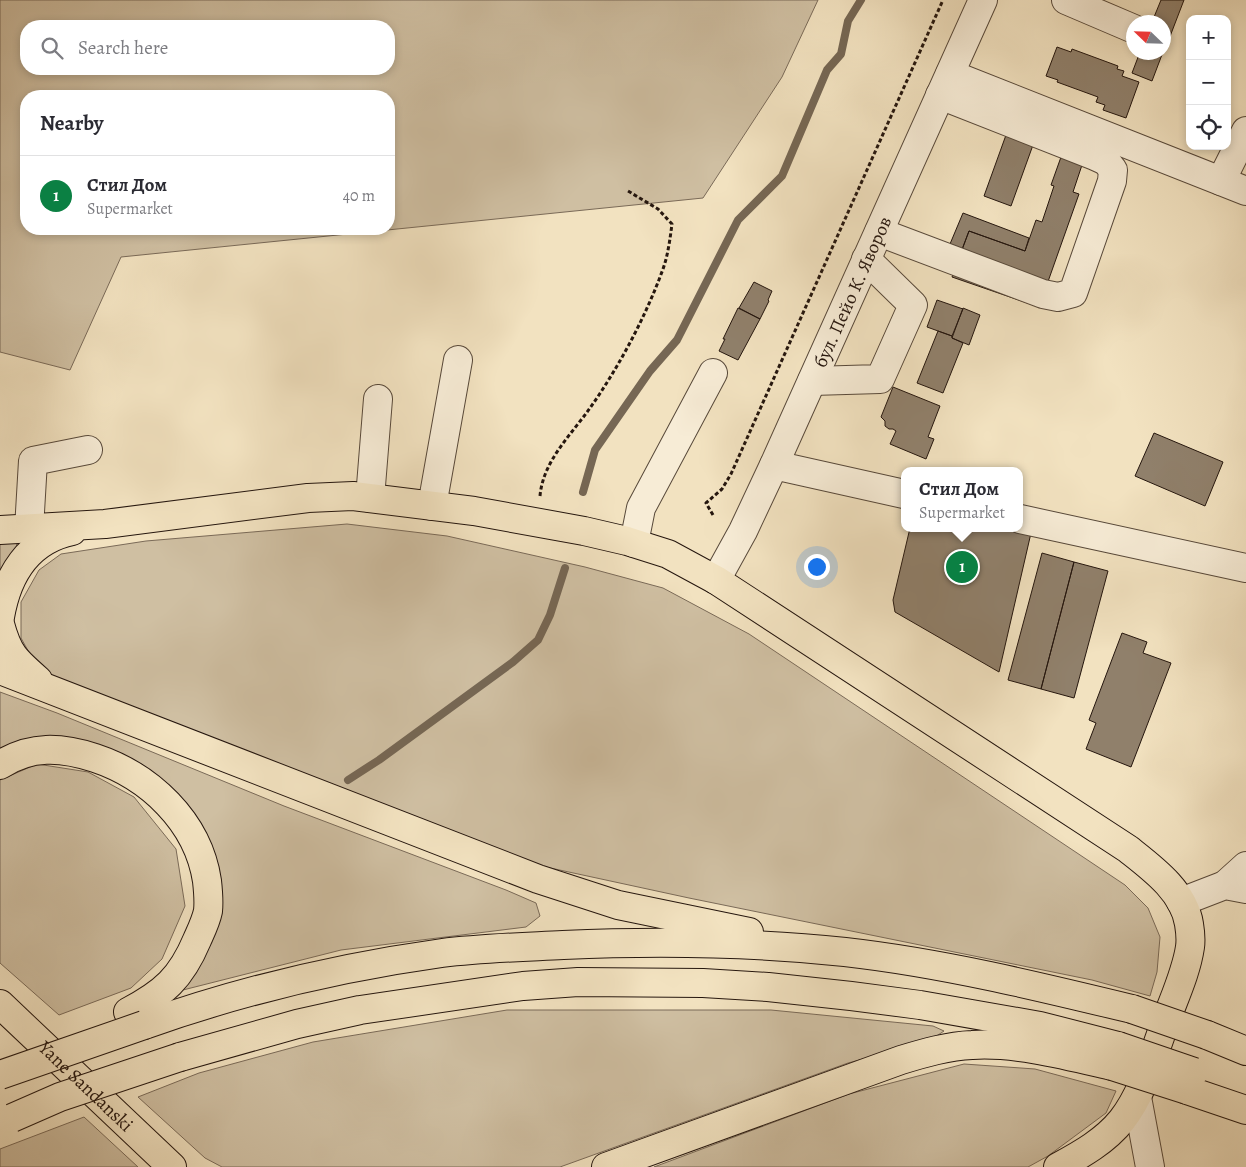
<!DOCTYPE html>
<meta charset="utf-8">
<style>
body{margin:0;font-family:Alegreya,serif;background:#f2f2f3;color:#2b2b33}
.controls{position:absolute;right:15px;top:15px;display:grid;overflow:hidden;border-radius:10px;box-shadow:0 2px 8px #0003}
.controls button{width:45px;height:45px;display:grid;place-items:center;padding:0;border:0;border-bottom:1px solid #e1e1e2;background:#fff;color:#2b2b33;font:25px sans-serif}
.compass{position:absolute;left:1126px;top:15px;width:45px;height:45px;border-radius:50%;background:#fff;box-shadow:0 2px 8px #0003;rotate:293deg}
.you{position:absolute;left:816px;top:566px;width:18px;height:18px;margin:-12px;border:4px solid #fff;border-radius:50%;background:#1a73e8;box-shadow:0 0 0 8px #1a73e833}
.badge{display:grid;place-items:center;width:32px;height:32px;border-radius:50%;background:#0b8043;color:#fff;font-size:16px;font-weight:700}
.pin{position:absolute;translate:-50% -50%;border:2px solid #fff;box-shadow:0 1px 5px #0006}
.popup{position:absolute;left:901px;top:467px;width:122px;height:65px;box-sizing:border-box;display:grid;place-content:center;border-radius:10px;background:#fff;filter:drop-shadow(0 1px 4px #0005);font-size:16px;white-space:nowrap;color:#7c7c81}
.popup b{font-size:19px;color:#2b2b33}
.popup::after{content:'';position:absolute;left:50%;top:100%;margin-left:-10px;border:10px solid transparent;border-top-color:#fff}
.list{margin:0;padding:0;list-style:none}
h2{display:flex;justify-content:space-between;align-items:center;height:65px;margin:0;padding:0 20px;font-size:21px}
h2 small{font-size:16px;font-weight:400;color:#7c7c81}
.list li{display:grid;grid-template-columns:32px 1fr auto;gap:15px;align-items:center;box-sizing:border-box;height:80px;padding:0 20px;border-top:1px solid #e1e1e2}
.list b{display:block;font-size:19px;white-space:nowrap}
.list p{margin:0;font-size:16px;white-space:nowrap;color:#7c7c81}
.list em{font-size:16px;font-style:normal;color:#7c7c81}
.icon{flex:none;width:28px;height:28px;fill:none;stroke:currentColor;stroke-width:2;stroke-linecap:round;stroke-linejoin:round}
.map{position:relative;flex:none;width:1246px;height:1167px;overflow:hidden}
.search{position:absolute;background:#fff;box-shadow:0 2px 8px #0003;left:20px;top:20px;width:375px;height:55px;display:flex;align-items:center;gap:12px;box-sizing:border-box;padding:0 18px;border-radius:20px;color:#7c7c81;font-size:19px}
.panel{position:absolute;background:#fff;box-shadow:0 2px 8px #0003;left:20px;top:90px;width:375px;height:145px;border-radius:20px}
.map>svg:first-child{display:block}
</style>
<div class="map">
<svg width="1246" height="1167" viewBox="0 0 1246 1167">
<rect width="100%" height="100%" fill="#f2e2c0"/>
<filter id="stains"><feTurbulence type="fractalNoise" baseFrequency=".004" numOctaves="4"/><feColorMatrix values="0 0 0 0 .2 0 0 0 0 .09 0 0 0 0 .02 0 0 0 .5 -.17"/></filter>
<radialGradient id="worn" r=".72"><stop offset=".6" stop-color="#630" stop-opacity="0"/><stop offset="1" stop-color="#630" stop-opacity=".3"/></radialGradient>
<path fill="#cfbfa2" stroke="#7a6a58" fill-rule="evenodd" d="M 0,0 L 818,0 L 782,77 L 703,198 L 121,257 L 70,370 L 0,352 ZM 389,26 L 389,69 L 26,69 L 26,26 ZM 389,96 L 389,229 L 26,229 L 26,96 Z
M 347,524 L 447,536 L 585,567 L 663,588 L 749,634 L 1125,885 L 1148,908 L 1160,937 L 1157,972 L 1150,996 L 1092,980 L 689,898 L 518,861 L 53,678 L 36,665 L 21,638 L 21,602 L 39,570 L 61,554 L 146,541 Z
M 0,536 L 12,538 L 17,545 L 14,553 L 0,572 Z
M 0,692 L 57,713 L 284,806 L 506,890 L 536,903 L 540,916 L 526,927 L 341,950 L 179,991 L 202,953 L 201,838 L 120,756 L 63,737 L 20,740 L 0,749 Z
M 37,764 L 88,772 L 134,797 L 176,849 L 185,906 L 162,959 L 131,988 L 59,1015 L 0,963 L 0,780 Z
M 507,1010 L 771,1010 L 933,1026 L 944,1031 L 929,1041 L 848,1063 L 560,1167 L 222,1167 L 205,1158 L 138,1097 L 199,1073 L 313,1042 Z
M 964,1064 L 1035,1069 L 1116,1091 L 1106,1113 L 1048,1156 L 1028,1167 L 654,1167 L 849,1094 Z
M 84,1117 L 138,1167 L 0,1167 L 0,1149 Z"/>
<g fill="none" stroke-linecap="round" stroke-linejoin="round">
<path stroke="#766754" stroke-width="8" d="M 583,492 L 595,450 L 650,371 L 677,340 L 738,220 L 782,176 L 827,70 L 841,54 L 848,21 L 861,0
M 348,780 L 379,760 L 513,662 L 538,640 L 550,615 L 565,568"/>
</g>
<path fill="#90806b" stroke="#25160e" d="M 1161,0 L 1184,0 L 1164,52 L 1164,22 L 1152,22 Z
M 1057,47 L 1071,52 L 1072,49 L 1118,66 L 1117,69 L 1124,71 L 1122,76 L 1139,82 L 1126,118 L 1103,110 L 1105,105 L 1096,102 L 1098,97 L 1057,82 L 1058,80 L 1046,76 Z
M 1140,52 L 1163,52 L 1152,81 L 1132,73 Z
M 1006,135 L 1033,145 L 1011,206 L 984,196 Z
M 1061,157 L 1082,165 L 1073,192 L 1079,194 L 1039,307 L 952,277 L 969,231 L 1025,251 L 1036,220 L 1042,222 L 1054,186 L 1051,185 Z
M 963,213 L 1029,238 L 1025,251 L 969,231 L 961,252 L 951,247 L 950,244 Z
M 754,282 L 772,291 L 768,300 L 769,301 L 760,319 L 739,308 Z
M 937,300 L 963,309 L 952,336 L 927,327 Z
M 738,308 L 760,319 L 738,360 L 719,351 L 725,339 L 723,339 Z
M 963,308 L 980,315 L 969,345 L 952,338 Z
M 938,331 L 952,336 L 952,338 L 963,343 L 943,393 L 917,383 Z
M 893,387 L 940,406 L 928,437 L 934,439 L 926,459 L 890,444 L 896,431 L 893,429 L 889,429 L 885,426 L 885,421 L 881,417 Z
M 1154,433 L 1223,462 L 1205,506 L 1135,476 Z
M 910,528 L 1014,528 L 1031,533 L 999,672 L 895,612 L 893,600 Z
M 1042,553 L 1074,562 L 1041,689 L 1008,680 Z
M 1074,562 L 1108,571 L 1074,698 L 1041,689 Z
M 1122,633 L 1147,642 L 1143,653 L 1171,663 L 1131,767 L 1086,749 L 1096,723 L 1089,720 Z"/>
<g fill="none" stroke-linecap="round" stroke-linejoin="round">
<g stroke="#58493a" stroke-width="30">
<g id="minor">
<path d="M 1066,0 L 1134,29"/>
<path d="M 950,74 L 1246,191"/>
<path d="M 1221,181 L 1246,131"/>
<path d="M 879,232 L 1043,294 L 1058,297 L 1073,293 L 1112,181 L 1113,170 L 1106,161 L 1095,156 L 940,95"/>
<path d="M 812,381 L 880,379 L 913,305 L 866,259"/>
<path d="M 774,465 L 904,494"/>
<path d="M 370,498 L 378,399"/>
<path d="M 432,506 L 458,360"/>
<path d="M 1020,519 L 1246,568"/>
<path d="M 29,529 L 33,461 L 88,450"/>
<path d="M 634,543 L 641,508 L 713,373"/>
<path id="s1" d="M 716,580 L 743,531 L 774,465 L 983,0"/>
<path d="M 1225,885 L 1246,866"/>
<path d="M 1181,902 L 1225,885 L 1246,889"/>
<path d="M 1137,1097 L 1150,1167"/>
</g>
</g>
<g stroke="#25160e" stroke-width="30">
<g id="major">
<path d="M 0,530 L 105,524 L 308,498 L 353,496 L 474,511 L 584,531 L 627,541 L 668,554 L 716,580 L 1128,849 C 1152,868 1184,891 1189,924 C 1190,930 1191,940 1190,947 C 1186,974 1173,1000 1164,1026 C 1152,1058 1143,1093 1122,1120 C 1105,1141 1082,1154 1058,1167"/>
<path d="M 0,617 C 7,576 28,540 72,531"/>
<path d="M 0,624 C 8,654 15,660 38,680"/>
<path d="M 0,670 L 538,879 L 618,905 L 749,932"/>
<path d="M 0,765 C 31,745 61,747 95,758 C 149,776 198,821 207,881 C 208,890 209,902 208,911 C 206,921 201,931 197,940 C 181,978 164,993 128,1012"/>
<path id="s2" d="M 0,1004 L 172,1167"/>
<path d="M 144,1025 C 240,991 341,967 442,953 C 482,948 523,947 563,945 C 657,941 751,942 845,952 C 942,963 1037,986 1132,1009"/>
<path d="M 1207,1035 L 1246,1051"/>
<path d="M 180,1057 L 297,1024 L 360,1010 L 523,986 L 578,982 L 703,983 L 768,987 L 851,996 L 920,1005 L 1040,1026 L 1118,1046"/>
<path d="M 1187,1090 L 1246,1110"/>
<path d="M 606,1167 L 901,1060 C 924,1053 948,1046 972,1045 C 1016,1042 1069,1056 1112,1066"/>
</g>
</g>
<path stroke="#25160e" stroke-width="3" stroke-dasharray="4 2.5" stroke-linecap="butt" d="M 540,496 C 543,461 571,435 590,408 C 619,367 646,316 663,269 C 668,255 670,239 672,224 L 658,209 L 628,191
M 713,515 L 706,503 L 722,489 L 731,474 L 943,0"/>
<use href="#minor" stroke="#f7ecd6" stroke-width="28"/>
<use href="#major" stroke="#f2e2c0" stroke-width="28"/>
<g stroke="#25160e" stroke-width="30" stroke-linecap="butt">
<path id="major-bridge" d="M 1132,1009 L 1207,1035
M 1118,1046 L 1194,1072
M 1112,1066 L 1187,1090
M 0,1075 L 144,1025
M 12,1118 L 60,1097 L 180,1057"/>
</g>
<use href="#major-bridge" stroke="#f2e2c0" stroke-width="28"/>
</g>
<g text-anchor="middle" stroke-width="4" stroke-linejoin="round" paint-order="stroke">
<g font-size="19" fill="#25160e" stroke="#f7ecd6">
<text dy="7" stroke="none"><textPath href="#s1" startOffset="319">бул. Пейо К. Яворов</textPath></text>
<text dy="7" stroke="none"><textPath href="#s2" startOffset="119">Yane Sandanski</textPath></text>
</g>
</g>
<rect width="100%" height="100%" filter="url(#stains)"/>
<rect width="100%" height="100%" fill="url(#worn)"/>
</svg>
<div class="controls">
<button>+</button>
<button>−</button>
<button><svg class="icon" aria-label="locate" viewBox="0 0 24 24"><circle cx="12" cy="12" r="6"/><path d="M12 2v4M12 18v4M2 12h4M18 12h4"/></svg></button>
</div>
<svg class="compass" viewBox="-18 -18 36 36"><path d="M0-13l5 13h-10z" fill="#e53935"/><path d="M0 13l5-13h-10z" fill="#7c7c81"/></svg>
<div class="you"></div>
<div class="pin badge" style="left:962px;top:567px">1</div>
<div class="popup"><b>Стил Дом</b>Supermarket</div>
<div class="search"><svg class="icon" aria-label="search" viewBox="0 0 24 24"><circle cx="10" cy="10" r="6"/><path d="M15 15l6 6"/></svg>Search here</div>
<section class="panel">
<h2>Nearby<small></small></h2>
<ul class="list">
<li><span class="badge">1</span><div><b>Стил Дом</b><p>Supermarket</p></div><em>40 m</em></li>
</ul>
</section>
</div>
